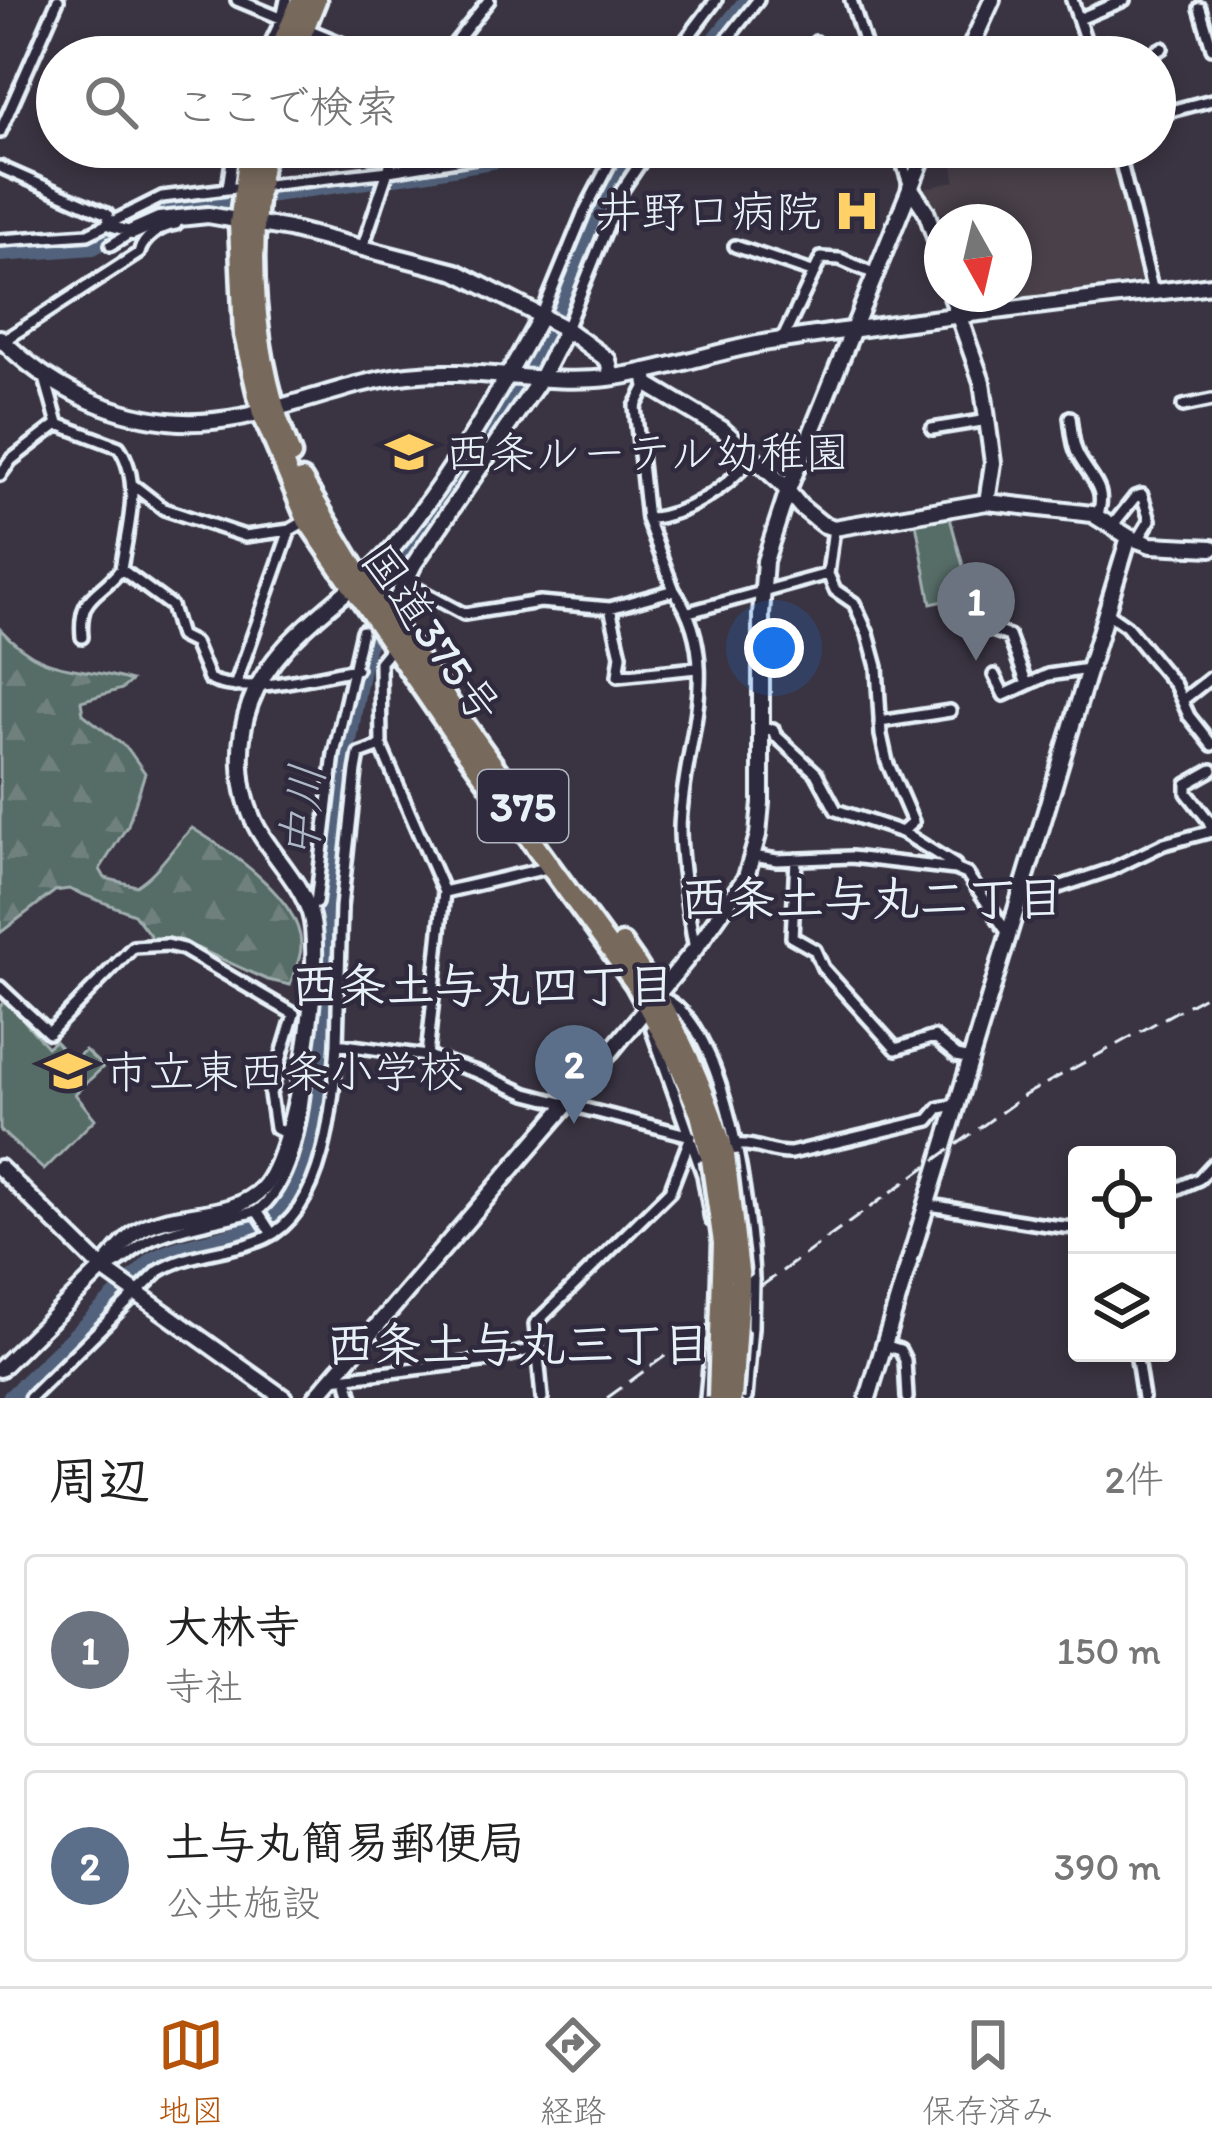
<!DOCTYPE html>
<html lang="ja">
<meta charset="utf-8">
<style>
body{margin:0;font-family:Itim,"Klee One",sans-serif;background:#f2f2f2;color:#222}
.controls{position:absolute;right:36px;bottom:36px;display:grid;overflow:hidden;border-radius:12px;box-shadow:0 6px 18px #0003}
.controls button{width:108px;height:108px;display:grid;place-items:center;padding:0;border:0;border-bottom:3px solid #e0e0e0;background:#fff;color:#222;font:60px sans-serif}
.compass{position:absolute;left:924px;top:204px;width:108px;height:108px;border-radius:50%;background:#fff;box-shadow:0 6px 18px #0003;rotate:172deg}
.you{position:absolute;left:774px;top:648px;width:42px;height:42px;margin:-30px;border:9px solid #fff;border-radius:50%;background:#1a73e8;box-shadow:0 0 0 18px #1a73e833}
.badge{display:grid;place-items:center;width:78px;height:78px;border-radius:50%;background:#b45309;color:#fff;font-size:39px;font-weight:700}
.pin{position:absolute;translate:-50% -99px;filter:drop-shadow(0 3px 6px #0008)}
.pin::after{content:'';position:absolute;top:63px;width:42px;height:36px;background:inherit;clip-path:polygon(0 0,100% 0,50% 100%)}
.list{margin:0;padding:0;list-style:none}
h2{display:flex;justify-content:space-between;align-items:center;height:156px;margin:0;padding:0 48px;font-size:51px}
h2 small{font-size:39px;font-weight:400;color:#767676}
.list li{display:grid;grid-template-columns:78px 1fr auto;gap:36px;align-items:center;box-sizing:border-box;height:192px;margin:0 24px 24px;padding:0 24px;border:3px solid #e0e0e0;border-radius:12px}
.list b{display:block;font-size:45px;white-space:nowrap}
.list p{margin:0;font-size:39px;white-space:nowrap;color:#767676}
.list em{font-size:39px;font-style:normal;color:#767676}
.icon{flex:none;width:66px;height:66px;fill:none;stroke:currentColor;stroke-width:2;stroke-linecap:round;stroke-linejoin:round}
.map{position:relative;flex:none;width:1212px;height:1398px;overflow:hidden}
.search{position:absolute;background:#fff;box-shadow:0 6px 18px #0003;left:36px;right:36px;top:36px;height:132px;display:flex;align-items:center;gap:30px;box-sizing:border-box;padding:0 42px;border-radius:66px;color:#767676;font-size:45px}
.sheet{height:588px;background:#fff}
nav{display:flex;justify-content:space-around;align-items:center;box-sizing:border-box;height:168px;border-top:3px solid #e0e0e0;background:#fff;font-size:33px;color:#767676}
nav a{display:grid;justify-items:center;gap:6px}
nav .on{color:#b45309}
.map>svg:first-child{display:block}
</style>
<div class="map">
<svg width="1212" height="1398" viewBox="0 0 1212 1398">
<defs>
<pattern id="forest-firs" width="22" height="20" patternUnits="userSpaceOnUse" patternTransform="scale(3)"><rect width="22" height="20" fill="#576c66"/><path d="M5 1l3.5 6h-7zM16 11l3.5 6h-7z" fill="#6f817d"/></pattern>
</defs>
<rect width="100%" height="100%" fill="#3a3442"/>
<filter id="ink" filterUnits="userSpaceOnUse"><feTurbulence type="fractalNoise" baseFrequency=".00833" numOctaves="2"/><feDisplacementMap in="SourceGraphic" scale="24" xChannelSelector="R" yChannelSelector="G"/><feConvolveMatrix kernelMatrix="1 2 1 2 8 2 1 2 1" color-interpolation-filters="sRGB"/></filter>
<g filter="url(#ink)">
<path fill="#484048" d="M 951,147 L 1109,147 L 1141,281 L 977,305 L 975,294 L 1014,294 L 1014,222 L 960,222 L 957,210 L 932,215 L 920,194 L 922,189 L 955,181 Z"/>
<path fill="url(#forest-firs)" stroke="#a0aeaf" stroke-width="3" d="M 0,629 C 46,678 73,663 131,681 L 122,689 L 81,701 L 83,714 L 128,749 L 145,773 L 128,825 L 100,869 L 105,878 L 136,886 C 160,871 172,847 192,828 C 228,850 302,899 301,947 C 301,959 293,974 290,985 L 268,980 L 197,948 L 152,938 L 134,914 L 69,889 L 55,891 L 0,933 Z"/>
<path fill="#576c66" stroke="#a0aeaf" stroke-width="3" d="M 950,518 L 971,595 L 931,604 L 916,523 Z
M 6,1000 L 47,1047 L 55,1041 L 73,1060 L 85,1050 L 103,1067 L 75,1094 L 95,1119 L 44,1170 L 0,1130 L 0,1006 Z"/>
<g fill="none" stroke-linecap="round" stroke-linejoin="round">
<path stroke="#52627c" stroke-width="16" d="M 701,57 L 747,0
M 0,254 L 93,247 L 161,210 L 423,173 L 571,147
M 10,1398 L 153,1260 C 192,1237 245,1243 279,1211 C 338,1153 321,997 325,919 C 329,855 340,792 351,729 C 359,680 367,634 387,588 L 509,403 L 549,333 L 621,169 L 634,147"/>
<g stroke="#e8f1f8" stroke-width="18">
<path id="street" d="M 237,0 L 375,57
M 851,0 L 869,57
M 1072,0 L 1091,57
M 1200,8 L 1212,48
M 1079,19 L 1124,0
M 460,37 L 485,57
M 816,42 L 830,57
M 264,57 L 282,19 L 286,0
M 444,57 L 489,0
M 673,57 L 716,0
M 713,57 L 758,0
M 1146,57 L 1162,48
M 1155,84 L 1164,113
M 1155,115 L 1212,100
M 0,132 L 58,0
M 897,147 L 910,187
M 1117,147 L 1153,292
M 0,167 L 107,214 L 111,226 L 132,232
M 259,186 L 389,171 L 537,147
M 228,188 L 234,147
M 0,240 L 88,234 L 162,197 L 243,187
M 111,245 L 132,232
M 735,246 L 815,273
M 362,249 L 396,147
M 542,314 L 584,212 L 618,147
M 566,329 L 622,190 L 651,147
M 782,340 L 821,258 L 840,259 L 875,274
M 0,343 L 139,253 C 143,238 160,226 176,224
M 45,378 L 58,424
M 647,384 L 635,407 L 647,519 L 674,590
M 1183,406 L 1212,400
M 1070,417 C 1072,430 1072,444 1078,455 C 1091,480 1108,487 1097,517
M 58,424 L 119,447 C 143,482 127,530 121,569 L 171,606 L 180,636 L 194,643 L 209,679 C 242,697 319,675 356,669
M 932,429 L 988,420
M 0,475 L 11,460 L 58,424
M 133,485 L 164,509 L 245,536 L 290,530 L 307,520
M 647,519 C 688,515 725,489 751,459
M 1112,526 L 1135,497 L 1142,495 L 1150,520 L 1138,540
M 834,528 L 828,574 L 835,590 L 854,603 L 868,634 L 877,667 L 881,735 L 887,762 L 913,822 L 902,832
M 376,567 L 464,614 L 540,602 L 610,608 L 674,590 C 726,665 682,747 680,828 C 680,859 689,918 695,949
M 974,594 L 986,628 L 1009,636 L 1027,684
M 610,608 L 621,655 L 618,676 L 697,668
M 689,612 L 828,574
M 1106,612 L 1126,626 L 1175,685 L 1189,716 L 1212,745
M 82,637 C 78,593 100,597 121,569
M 394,645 L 380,662 L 381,746 L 444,892
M 994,675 L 1004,695 L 1048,675 L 1088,669
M 235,686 L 290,530
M 1184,699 L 1212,677
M 880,722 L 950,711
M 762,730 L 773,729 L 775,735 L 816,773 L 836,810 L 902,832 L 955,865 L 955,869 L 967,874 L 1007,932
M 381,746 L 359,754 L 356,771 L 341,907 L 337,1044 L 427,1056
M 1212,831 L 1209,821 L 1187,793 L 1187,784 L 1212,770
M 753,856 L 777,860 L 851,857 L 955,869
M 796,859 L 792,937 L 815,950 L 823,968 L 896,1049 L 934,1037 L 957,1056 L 970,1059
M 551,867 L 444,892 L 427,1056 L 477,1072 L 527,1094 L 691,1136
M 1017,901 L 1110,870 L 1164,844 L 1212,831
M 308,906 L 316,903 L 334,754 L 362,631
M 0,987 L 49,1033 L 133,947 L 167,945 L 183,949 L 294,1014 L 270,1094 L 275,1128 L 287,1134
M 662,998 C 727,1022 751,1217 753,1280
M 652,1030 L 703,1175 L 711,1220
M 737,1145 C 757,1143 771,1154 791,1153 L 929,1120 L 939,1108 L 956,1105
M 1167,1193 L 1199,1179 L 1212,1165
M 929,1205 C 978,1212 1027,1225 1077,1228
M 272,1234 L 257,1211 C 291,1186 301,1124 305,1083
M 103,1269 C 124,1264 133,1247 152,1239 C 185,1225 223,1220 257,1211
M 884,1345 L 900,1350 L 905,1360 L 907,1398
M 1136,1353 L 1143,1398
M 347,1378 L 352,1398
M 332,1379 L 491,1360 L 537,1348
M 30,1398 L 159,1271 C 192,1251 231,1253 265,1238 C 326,1210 333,1101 337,1044
M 542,1398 L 535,1324 L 670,1191 L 691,1136
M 706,1398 L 711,1346 L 719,1347
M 746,1398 L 752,1327"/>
</g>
<g stroke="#e8f1f8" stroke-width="22">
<path id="secondary" d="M 966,57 L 992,0
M 910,187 L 926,211 L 942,258
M 132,232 L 159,220 L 208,215 L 289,229 L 456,272 L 566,329 L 608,360 L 612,377
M 951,294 L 982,382 L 993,463 L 987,502
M 0,338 C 46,384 102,414 168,421 C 252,430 327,384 408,375 C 474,367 542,385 608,378 C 663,371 715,351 769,342 C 916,319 1064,303 1212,285
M 645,371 L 647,384 L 722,429 L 780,482 L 801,507 L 822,524 L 834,528 L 987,502 L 1092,514 L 1129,537 L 1151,545 L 1212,548
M 388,616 L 414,564 L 541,378 L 566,329
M 0,1168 L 103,1269 L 284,1398
M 0,1369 C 33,1337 65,1305 98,1273 C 110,1261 121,1244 135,1233 C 168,1208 232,1222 263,1188 C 297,1151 325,961 310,913 C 301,885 278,861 262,836 C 238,800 235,745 250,704 C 276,631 355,597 401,538 C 455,469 500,391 542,314
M 315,1398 L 569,1102 L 695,949 L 746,877 L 758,835 L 761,803 L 761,615 L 765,561 L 788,490 L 927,147
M 868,1398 L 1129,537"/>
</g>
<g stroke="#e8f1f8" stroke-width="27">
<path id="highway" d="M 276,57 L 301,0
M 293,57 L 316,0
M 250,147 L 239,223 L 244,335 L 262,413 L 307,520 L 455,736 L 635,983 L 678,1062 L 700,1114 L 711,1159
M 265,147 C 245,250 252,357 291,455
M 302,480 L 362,580 L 535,824
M 622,944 C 669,1008 702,1079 725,1155"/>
</g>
<use href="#street" stroke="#2f2a3d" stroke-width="9"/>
<use href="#secondary" stroke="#2f2a3d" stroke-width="14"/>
<use href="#highway" stroke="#77695c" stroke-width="18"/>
<path stroke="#e8f1f8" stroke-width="3" stroke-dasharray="18 9" stroke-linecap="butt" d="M 607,1398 L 1025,1095 L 1212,992"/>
<g stroke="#e8f1f8" stroke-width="18" stroke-linecap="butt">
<path id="street-bridge" d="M 752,1327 L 753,1280"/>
</g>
<g stroke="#e8f1f8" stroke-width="27" stroke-linecap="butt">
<path id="highway-bridge" d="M 725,1155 L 740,1279 L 732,1398
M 711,1159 L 723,1243 L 718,1398"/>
</g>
<use href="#street-bridge" stroke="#2f2a3d" stroke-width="9"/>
<use href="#highway-bridge" stroke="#77695c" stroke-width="18"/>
</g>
</g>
<defs>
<g id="hospital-bare" transform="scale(3.6)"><path d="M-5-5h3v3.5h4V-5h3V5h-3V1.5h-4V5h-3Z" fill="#ffd166" stroke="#2f2a3d" stroke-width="2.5" paint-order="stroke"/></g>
<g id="school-bare" transform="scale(3.6)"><path d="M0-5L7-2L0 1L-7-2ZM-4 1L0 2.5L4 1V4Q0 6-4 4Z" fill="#ffd166" stroke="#2f2a3d" stroke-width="2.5" paint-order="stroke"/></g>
</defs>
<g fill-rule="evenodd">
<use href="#hospital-bare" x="857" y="211"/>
<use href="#school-bare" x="409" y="452"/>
<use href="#school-bare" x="68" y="1071"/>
</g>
<g text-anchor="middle" stroke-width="9" stroke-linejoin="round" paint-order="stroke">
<rect fill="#2f2a3d" stroke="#b0b5c0" stroke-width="3" x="478" y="770" width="90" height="72" rx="9"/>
<g font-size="42" font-weight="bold" fill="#e8f1f8">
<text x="523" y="821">375</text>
</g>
<g font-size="45" fill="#e8f1f8" stroke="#2f2a3d" text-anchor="start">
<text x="821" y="227" text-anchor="end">井野口病院</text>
<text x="445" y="468">西条ルーテル幼稚園</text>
<text x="104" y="1087">市立東西条小学校</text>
</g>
<g font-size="45" fill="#e8f1f8" stroke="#2f2a3d">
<text transform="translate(432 633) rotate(55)" y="16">国道375号</text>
</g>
<g font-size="48" font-style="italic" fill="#acb8c6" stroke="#2f2a3d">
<text transform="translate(302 812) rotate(-84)" y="17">中川</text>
</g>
<g font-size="48" font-weight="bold" fill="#e8f1f8" stroke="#2f2a3d">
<text x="872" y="915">西条土与丸二丁目</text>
<text x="483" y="1002">西条土与丸四丁目</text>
<text x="518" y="1361">西条土与丸三丁目</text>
</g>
</g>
</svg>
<div class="controls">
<button><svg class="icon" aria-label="locate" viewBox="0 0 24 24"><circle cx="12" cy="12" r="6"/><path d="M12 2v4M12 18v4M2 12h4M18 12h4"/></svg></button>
<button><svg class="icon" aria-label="layers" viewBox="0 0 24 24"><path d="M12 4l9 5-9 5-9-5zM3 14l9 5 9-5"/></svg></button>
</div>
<svg class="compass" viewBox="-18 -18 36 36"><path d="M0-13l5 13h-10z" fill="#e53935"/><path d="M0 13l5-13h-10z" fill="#767676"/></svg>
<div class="you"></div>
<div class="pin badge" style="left:976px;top:661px;background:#6b7280">1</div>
<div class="pin badge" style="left:574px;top:1124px;background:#5c6f8a">2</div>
<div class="search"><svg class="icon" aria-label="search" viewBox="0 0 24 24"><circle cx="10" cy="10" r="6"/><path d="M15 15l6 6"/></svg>ここで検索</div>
</div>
<section class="sheet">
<h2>周辺<small>2件</small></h2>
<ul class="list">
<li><span class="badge" style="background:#6b7280">1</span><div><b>大林寺</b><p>寺社</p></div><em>150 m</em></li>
<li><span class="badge" style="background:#5c6f8a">2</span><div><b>土与丸簡易郵便局</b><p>公共施設</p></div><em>390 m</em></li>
</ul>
</section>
<nav>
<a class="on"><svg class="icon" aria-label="map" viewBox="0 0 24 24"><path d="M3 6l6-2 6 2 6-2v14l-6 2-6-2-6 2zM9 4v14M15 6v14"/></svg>地図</a>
<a><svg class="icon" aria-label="directions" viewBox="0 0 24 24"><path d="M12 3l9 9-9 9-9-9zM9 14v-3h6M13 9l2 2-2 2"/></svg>経路</a>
<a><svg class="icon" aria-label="saved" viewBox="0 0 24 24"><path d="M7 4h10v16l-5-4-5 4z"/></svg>保存済み</a>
</nav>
